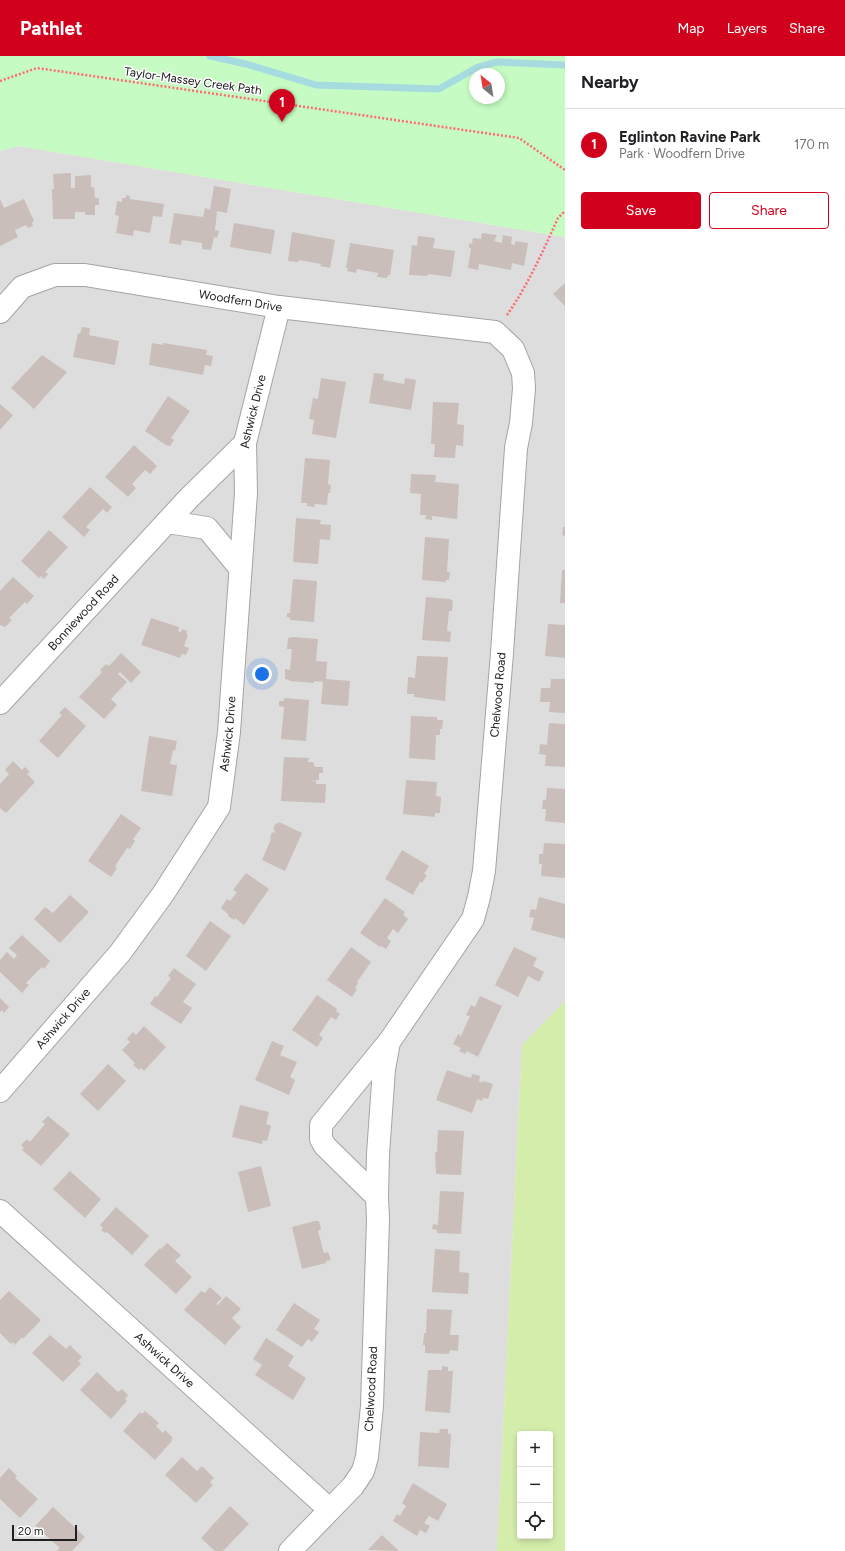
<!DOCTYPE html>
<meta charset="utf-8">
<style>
body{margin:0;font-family:Figtree,sans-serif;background:#f6f6f6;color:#202124}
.controls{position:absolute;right:12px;bottom:12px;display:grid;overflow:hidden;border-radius:4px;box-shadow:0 2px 6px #0003}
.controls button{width:36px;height:36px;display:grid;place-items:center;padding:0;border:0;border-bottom:1px solid #e0e0e0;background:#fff;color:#202124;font:20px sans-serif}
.compass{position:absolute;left:469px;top:12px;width:36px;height:36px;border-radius:50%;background:#fff;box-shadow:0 2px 6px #0003;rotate:330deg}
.scale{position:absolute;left:12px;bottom:10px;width:65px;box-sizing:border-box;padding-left:4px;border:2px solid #202020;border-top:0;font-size:11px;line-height:14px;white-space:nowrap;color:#202020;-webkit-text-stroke:3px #fff;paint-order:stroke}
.you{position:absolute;left:262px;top:618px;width:14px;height:14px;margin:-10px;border:3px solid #fff;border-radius:50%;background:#1a73e8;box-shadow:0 0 0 6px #1a73e833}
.badge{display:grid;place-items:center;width:26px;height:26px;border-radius:50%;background:#d1001d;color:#fff;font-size:13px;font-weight:700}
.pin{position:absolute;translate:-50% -33px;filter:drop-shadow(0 1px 2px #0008)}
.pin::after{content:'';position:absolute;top:21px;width:14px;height:12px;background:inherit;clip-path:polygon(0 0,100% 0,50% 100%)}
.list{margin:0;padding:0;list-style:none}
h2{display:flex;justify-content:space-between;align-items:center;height:52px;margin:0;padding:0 16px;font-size:17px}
h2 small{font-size:13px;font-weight:400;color:#757577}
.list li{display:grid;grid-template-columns:26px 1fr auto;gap:12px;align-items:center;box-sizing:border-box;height:72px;padding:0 16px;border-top:1px solid #e0e0e0}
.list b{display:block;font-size:15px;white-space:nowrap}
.list p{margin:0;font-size:13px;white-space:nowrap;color:#757577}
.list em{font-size:13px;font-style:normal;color:#757577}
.actions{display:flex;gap:8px;padding:12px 16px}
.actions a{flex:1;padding:9px 0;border:1px solid #d1001d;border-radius:4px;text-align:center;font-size:14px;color:#d1001d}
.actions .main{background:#d1001d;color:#fff}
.icon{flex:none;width:22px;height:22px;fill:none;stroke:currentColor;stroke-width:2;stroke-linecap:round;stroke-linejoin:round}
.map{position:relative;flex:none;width:565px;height:1495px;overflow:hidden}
header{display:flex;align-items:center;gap:24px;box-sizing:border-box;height:56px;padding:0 20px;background:#d1001d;color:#fff}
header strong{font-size:19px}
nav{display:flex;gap:22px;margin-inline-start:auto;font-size:14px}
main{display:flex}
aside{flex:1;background:#fff}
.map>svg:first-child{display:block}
</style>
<header>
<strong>Pathlet</strong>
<nav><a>Map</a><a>Layers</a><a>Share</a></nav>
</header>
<main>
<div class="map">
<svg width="565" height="1495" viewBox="0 0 565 1495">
<rect width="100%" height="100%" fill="#f1ece7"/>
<path fill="#dedddd" d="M 18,90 L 565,181 L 565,945 L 522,989 L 497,1495 L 0,1495 L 0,95 Z"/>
<path fill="#d5edab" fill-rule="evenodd" d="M 565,945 L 565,1495 L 497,1495 L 522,989 ZM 520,1378 L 550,1378 L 550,1480 L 520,1480 Z"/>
<path fill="#c6fcc3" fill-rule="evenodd" d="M 0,0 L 565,0 L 565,181 L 18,90 L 0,95 ZM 475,18 L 499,18 L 499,42 L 475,42 Z"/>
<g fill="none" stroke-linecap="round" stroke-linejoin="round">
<path stroke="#a6dbe0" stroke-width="7" d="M 210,0 L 246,8 L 316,29 L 439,33 L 478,11 L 496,6 L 565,9"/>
</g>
<path fill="#c9beb9" d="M 71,117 L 71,132 L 75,132 L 75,120 L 91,119 L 91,131 L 94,131 L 95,142 L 99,142 L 99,149 L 95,149 L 95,159 L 85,159 L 85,156 L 75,156 L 75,163 L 53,163 L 52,133 L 54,133 L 53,118 Z
M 214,130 L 231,133 L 227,157 L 217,155 L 215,174 L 219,175 L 217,182 L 214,181 L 211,194 L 202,193 L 202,187 L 182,184 L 181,189 L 169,187 L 174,157 L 203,161 L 205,152 L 210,154 Z
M 126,139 L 130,140 L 130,143 L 164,148 L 162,161 L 153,160 L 150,177 L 134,174 L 133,180 L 116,177 L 119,160 L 115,159 L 117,145 L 122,146 L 122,142 L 126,142 Z
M 0,143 L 4,152 L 24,143 L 34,165 L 32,167 L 33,170 L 28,172 L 26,169 L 15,174 L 18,181 L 0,190 Z
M 234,167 L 275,174 L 271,198 L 230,191 Z
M 292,176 L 335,184 L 330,212 L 320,210 L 321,208 L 299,204 L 299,206 L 288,205 Z
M 482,177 L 497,179 L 494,185 L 502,187 L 503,179 L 512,181 L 511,188 L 515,189 L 515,185 L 528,187 L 524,210 L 512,207 L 511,214 L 479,208 L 478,214 L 468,212 L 471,192 L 469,192 L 469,187 L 472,188 L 473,182 L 481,183 Z
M 418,180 L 435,182 L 433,192 L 455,195 L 451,221 L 428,218 L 427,220 L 409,219 L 412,189 L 417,190 Z
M 350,187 L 394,194 L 390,219 L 388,219 L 387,222 L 377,221 L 378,217 L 357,213 L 356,217 L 347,215 L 348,212 L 346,212 Z
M 565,227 L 565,250 L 553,238 Z
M 82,271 L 90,272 L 89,279 L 119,285 L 115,309 L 73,301 L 78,277 L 80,278 Z
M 152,287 L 163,289 L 163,287 L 207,294 L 206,299 L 213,300 L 211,310 L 205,309 L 203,319 L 149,309 Z
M 42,299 L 67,316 L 34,353 L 11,332 Z
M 374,317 L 384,318 L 383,324 L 404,328 L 405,322 L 416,324 L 411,354 L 369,347 Z
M 321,322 L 346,326 L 336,382 L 312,378 L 314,364 L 309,363 L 313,342 L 318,343 Z
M 168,340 L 190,355 L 171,382 L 174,384 L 170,390 L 166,389 L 145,375 Z
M 433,346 L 459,347 L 457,368 L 464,369 L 463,390 L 456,389 L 455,402 L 434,401 L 435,388 L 431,388 Z
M 0,348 L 13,359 L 0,374 Z
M 134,389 L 157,410 L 150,418 L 145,414 L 132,428 L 136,432 L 128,441 L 105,421 Z
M 305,402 L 330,404 L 328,428 L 331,429 L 330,437 L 328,437 L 327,449 L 315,448 L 314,451 L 307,450 L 307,447 L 301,447 Z
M 411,418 L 436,419 L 435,426 L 459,428 L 457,463 L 432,460 L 432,464 L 425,463 L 426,459 L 420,459 L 421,438 L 410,437 Z
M 90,431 L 112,451 L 107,457 L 103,453 L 86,471 L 90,474 L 84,481 L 62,461 Z
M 296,462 L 321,464 L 320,468 L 331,469 L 330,484 L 320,483 L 318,508 L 293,506 Z
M 563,471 L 565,471 L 565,480 L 562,479 Z
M 49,474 L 68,491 L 45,516 L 48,518 L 44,523 L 41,520 L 39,522 L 21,505 Z
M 425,481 L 449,483 L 447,516 L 450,516 L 449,524 L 446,524 L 446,526 L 422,524 Z
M 562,514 L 565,514 L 565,547 L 560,547 Z
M 13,521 L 34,540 L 27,548 L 25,546 L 9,562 L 12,564 L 5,571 L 0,569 L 0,535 Z
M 293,523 L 317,525 L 314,566 L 290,564 L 290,562 L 287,561 L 287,557 L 290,557 Z
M 426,541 L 450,543 L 453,545 L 452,555 L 449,555 L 447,575 L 451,576 L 450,586 L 422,584 Z
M 151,562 L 179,571 L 178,575 L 181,576 L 182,573 L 187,575 L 186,578 L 188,579 L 184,590 L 189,592 L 186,599 L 182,598 L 180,602 L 141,589 Z
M 548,568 L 565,569 L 565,602 L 545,600 Z
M 293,581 L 318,583 L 316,605 L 327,606 L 326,623 L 350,625 L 348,650 L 321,648 L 323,626 L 314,625 L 314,627 L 289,625 L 290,624 L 285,623 L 285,613 L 290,614 L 292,593 L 287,593 L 288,582 Z
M 121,597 L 141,616 L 131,627 L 120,616 L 118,618 L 127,626 L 111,643 L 117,649 L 104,663 L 79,641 L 102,616 L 100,614 L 106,608 L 109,610 Z
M 417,600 L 448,601 L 445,645 L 414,641 L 414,638 L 407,638 L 408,621 L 415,622 Z
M 551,623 L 565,623 L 565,657 L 549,656 L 550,646 L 540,646 L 541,632 L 550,632 Z
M 284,642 L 309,644 L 306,685 L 281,683 L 284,651 L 279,650 L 279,645 L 284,645 Z
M 65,651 L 86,670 L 58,702 L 39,685 L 62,659 L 59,657 Z
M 411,660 L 437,661 L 437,664 L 443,664 L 442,673 L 440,673 L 440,679 L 436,679 L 435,704 L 409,702 Z
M 549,667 L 565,668 L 565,711 L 545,710 L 546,699 L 539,698 L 540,688 L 547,689 Z
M 149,680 L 177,685 L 175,695 L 173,694 L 170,708 L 177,709 L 172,740 L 141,735 Z
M 284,701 L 309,702 L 308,706 L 313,706 L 315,711 L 323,711 L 323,717 L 319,717 L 319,724 L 310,725 L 316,725 L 316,728 L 326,728 L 325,747 L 281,745 Z
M 13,705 L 22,714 L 25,711 L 30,716 L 27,718 L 35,726 L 6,757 L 0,752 L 0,728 L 9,718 L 5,714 Z
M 406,724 L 437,726 L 436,740 L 441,741 L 440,757 L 435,757 L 435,761 L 403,758 Z
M 547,732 L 565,733 L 565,767 L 545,765 L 546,753 L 542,753 L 543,744 L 546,744 Z
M 121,758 L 141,772 L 133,783 L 135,785 L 130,793 L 127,792 L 115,810 L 117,812 L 111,821 L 88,805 Z
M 279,766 L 302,777 L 285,815 L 262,804 L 271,783 L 270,782 L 272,776 L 274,777 L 275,774 L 273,773 L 276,767 L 278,768 Z
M 544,787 L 565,788 L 565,822 L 541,820 L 542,808 L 539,808 L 539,798 L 543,798 Z
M 402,794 L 429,810 L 424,818 L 427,819 L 422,827 L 420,826 L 413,839 L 385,823 Z
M 246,817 L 269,833 L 244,869 L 235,862 L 234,864 L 228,860 L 229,859 L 221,852 L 227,843 L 230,845 L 237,836 L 233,834 Z
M 70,839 L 89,856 L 60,887 L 34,863 L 45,851 L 53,857 Z
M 539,841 L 565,848 L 565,883 L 531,874 L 534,862 L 529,861 L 531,853 L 536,854 Z
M 385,842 L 405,856 L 403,859 L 408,863 L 398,877 L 393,873 L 387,882 L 391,885 L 386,893 L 381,890 L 380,891 L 360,877 Z
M 210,865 L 231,880 L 206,915 L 186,900 Z
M 22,879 L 50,905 L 44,913 L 42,911 L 26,927 L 29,929 L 22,937 L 0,916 L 0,904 L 7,896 L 14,903 L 17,899 L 9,892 Z
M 351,891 L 371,906 L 357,926 L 358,927 L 355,932 L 357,933 L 352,941 L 327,924 Z
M 514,891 L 537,902 L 533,910 L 544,916 L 539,926 L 528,920 L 518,941 L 495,929 Z
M 174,912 L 196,928 L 183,946 L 192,952 L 181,968 L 150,948 L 155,940 L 157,941 L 171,922 L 168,920 Z
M 317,939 L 337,953 L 336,955 L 340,958 L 336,964 L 331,961 L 319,979 L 323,982 L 317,991 L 292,974 Z
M 480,940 L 502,950 L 478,1001 L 467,995 L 465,998 L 459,995 L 461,992 L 453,988 L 458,978 L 461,980 L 470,960 L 466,959 L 471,949 L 475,951 Z
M 0,942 L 9,951 L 4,957 L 2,954 L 0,956 Z
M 144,970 L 166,991 L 144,1015 L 141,1012 L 139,1014 L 133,1009 L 135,1007 L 122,994 L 130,986 L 127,983 L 133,976 L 136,979 Z
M 272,985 L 284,990 L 280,999 L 297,1006 L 290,1021 L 295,1024 L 289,1039 L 255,1024 Z
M 108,1008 L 126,1025 L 98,1055 L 80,1038 Z
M 447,1014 L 471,1022 L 472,1018 L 480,1020 L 479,1025 L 482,1027 L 483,1025 L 493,1028 L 488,1043 L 483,1042 L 482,1045 L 477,1043 L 472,1057 L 436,1044 Z
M 240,1049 L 269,1056 L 266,1068 L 271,1070 L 267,1085 L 263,1084 L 262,1088 L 232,1081 Z
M 48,1060 L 70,1078 L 41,1110 L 22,1094 L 24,1092 L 21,1089 L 27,1083 L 30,1086 L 45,1068 L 42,1066 Z
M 438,1074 L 464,1075 L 461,1119 L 436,1118 L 435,1096 L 437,1096 Z
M 261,1110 L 271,1150 L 248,1156 L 238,1116 Z
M 70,1115 L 101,1143 L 85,1162 L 53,1133 Z
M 440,1135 L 464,1136 L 461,1178 L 437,1177 L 437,1174 L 432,1173 L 433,1168 L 438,1169 Z
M 116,1151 L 149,1180 L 132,1199 L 107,1176 L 105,1177 L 101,1174 L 103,1172 L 100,1169 Z
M 315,1165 L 319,1165 L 321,1173 L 318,1175 L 324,1197 L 328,1196 L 331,1204 L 326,1205 L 326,1207 L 302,1213 L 292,1171 Z
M 167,1187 L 181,1199 L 175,1205 L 192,1221 L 176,1238 L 144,1209 L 160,1192 L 161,1193 Z
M 435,1193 L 460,1195 L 459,1216 L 469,1217 L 468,1238 L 432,1236 Z
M 210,1231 L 222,1242 L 216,1248 L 218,1249 L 226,1240 L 241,1253 L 232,1262 L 241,1271 L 225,1289 L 184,1254 L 201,1235 L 205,1237 Z
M 9,1235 L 41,1264 L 23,1283 L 22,1281 L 15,1289 L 13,1286 L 11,1288 L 0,1277 L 0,1244 Z
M 294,1247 L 320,1264 L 314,1273 L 319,1276 L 312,1286 L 308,1283 L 302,1291 L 276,1274 Z
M 427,1253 L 452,1254 L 450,1279 L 459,1279 L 458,1295 L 450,1294 L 449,1298 L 425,1297 L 425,1289 L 423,1289 L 424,1277 L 426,1277 Z
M 50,1279 L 66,1293 L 70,1289 L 82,1301 L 78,1305 L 81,1308 L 63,1326 L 32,1297 Z
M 266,1282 L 294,1300 L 288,1310 L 306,1322 L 293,1344 L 255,1319 L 262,1309 L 253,1303 Z
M 442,1310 L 448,1311 L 448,1315 L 453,1315 L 450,1357 L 425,1355 L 428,1314 L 442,1314 Z
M 97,1316 L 118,1336 L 122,1333 L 128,1339 L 125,1343 L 127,1345 L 111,1363 L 80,1334 Z
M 145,1355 L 159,1367 L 156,1370 L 163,1377 L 165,1374 L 173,1382 L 171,1384 L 172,1385 L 155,1404 L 123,1375 L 140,1356 L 142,1358 Z
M 440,1373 L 448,1373 L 448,1378 L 451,1378 L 449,1412 L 418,1410 L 420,1376 L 439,1377 Z
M 182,1401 L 197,1415 L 202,1410 L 214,1422 L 210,1426 L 213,1429 L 196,1447 L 165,1419 Z
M 9,1412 L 17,1420 L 15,1422 L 38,1443 L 20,1462 L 0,1443 L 0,1422 Z
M 413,1427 L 447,1448 L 438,1465 L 429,1460 L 424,1467 L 430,1470 L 426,1477 L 420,1474 L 417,1480 L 393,1465 L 397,1458 L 400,1460 L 406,1450 L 402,1447 Z
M 230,1450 L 249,1468 L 223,1495 L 215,1495 L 201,1482 Z
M 53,1451 L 85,1481 L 72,1495 L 57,1495 L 60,1492 L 43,1477 L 40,1480 L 35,1475 L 38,1472 L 35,1470 Z
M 382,1479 L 386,1483 L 399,1495 L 368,1494 Z"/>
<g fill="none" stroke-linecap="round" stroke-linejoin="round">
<g stroke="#a4a4a4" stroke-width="24">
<g id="minor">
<path id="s1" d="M 0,256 L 22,231 L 55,219 L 85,219 L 279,251 L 495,276 L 513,293 L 523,317 L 524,332 L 521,367 L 516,392 L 502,597 L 484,815 L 479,841 L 473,863 L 389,986 L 384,1013 L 378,1098 L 377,1141 L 378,1164 L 372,1350 L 367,1401 L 363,1415 L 353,1430 L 290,1495"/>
<path d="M 167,466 L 207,472 L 240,512"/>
<path id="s2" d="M 0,647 L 189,442 L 245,387"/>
<path id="s3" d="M 0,1035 L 120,897 L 163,838 L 219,751 L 229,676 L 246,437 L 245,387 L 279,251"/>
<path d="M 377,1141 L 325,1090 L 321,1083 L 321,1069 L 388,987"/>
<path id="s4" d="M 0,1155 L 329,1453"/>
</g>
</g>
<path stroke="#ff6a6f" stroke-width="2.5" stroke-dasharray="2 2" stroke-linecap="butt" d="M 0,25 L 37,12 L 519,82 L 565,114
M 507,259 C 528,229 543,195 558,162 L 565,155"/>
<use href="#minor" stroke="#fff" stroke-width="22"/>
</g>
<g text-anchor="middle" stroke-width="3" stroke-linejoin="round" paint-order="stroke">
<g font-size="12" fill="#202020" stroke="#fff">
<text transform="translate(193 25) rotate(8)" y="4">Taylor-Massey Creek Path</text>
<text dy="4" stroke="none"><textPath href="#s1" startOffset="256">Woodfern Drive</textPath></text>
<text dy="4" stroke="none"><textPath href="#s3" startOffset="757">Ashwick Drive</textPath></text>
<text dy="4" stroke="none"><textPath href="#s2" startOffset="123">Bonniewood Road</textPath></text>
<text transform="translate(498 639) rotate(-85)" y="4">Chelwood Road</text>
<text dy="4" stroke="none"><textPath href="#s3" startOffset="433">Ashwick Drive</textPath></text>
<text dy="4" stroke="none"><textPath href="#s3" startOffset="96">Ashwick Drive</textPath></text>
<text dy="4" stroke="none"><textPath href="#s4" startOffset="222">Ashwick Drive</textPath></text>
<text transform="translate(371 1333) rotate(-87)" y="4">Chelwood Road</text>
</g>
</g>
</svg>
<div class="controls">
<button>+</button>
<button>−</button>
<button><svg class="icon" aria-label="locate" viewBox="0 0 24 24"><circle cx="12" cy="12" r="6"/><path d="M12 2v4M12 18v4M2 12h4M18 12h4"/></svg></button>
</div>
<svg class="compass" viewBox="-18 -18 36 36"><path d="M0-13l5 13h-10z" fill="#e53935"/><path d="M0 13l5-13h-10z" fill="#757577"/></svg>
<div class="scale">20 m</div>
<div class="you"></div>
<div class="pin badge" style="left:282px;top:66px">1</div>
</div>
<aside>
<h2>Nearby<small></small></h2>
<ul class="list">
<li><span class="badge">1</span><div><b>Eglinton Ravine Park</b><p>Park · Woodfern Drive</p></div><em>170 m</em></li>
</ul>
<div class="actions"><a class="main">Save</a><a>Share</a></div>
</aside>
</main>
